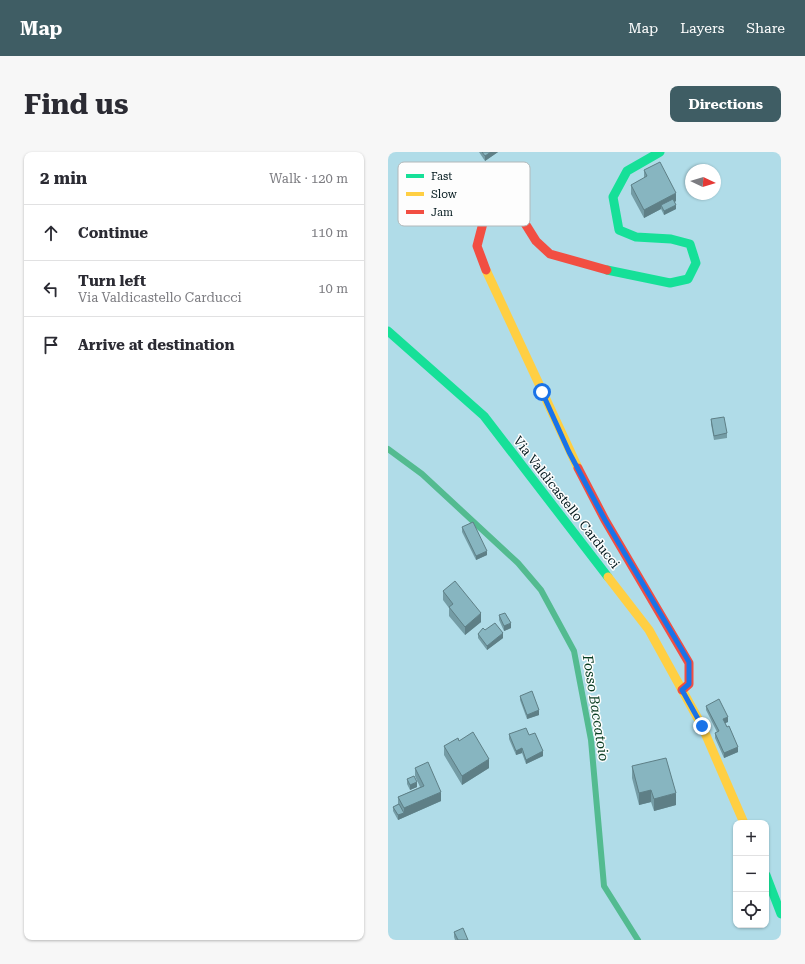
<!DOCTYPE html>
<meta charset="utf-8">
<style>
body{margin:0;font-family:"Roboto Serif",serif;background:#f7f7f7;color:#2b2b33}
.controls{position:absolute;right:12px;bottom:12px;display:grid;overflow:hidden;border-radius:8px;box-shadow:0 1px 3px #0004}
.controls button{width:36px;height:36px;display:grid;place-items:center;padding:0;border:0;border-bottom:1px solid #e1e1e2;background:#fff;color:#2b2b33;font:20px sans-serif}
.compass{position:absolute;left:297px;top:12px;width:36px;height:36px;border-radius:50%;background:#fff;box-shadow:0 1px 3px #0004;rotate:94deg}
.stop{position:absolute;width:12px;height:12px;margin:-9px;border:3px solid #1a73e8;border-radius:50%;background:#fff}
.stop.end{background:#1a73e8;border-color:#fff;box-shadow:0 1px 4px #0008}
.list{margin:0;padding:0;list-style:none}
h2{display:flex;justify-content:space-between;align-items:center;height:52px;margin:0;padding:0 16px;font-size:17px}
h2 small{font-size:13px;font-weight:400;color:#7c7c81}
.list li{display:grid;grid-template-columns:26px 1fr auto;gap:12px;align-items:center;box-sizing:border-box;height:56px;padding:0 16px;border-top:1px solid #e1e1e2}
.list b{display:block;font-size:15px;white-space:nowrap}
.list p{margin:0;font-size:13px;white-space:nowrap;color:#7c7c81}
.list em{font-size:13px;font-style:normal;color:#7c7c81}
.icon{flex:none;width:22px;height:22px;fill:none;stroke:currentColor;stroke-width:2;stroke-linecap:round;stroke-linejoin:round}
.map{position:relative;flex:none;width:393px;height:788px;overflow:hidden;border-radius:8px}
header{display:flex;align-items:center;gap:24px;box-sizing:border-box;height:56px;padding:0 20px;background:#3f5d64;color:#fff}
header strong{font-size:19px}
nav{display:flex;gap:22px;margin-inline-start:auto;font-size:14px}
.intro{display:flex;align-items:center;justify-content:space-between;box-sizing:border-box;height:96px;padding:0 24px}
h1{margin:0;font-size:28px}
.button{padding:10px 18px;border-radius:8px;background:#3f5d64;color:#fff;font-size:14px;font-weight:700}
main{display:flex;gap:24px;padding:0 24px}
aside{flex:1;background:#fff;border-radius:8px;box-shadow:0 1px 3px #0004}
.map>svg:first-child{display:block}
</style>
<header>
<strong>Map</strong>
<nav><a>Map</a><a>Layers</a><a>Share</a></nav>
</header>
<div class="intro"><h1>Find us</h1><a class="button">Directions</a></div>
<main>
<aside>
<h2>2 min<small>Walk · 120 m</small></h2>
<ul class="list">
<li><svg class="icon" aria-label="ahead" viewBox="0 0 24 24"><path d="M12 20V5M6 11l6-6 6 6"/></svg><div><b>Continue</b></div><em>110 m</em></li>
<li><svg class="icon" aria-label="left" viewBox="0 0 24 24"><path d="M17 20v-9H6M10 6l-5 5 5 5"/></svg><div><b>Turn left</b><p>Via Valdicastello Carducci</p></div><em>10 m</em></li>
<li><svg class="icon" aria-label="arrive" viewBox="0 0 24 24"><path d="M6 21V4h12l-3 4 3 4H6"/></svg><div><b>Arrive at destination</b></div></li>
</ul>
</aside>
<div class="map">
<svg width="393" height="788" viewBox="0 0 393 788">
<rect width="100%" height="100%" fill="#b0dce8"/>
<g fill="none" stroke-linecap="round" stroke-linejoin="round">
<path stroke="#53bb90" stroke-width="6" d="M 0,297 L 34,322 L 130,411 L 153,438 L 186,499 L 203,588 L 216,734 L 250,788"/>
<path stroke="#16e098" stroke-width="9" d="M 219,118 L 282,131 L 300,127 L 308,111 L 302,92 L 283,87 L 248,85 L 231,78 L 225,45 L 239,19 L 272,0
M 0,179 L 96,264 L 220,425
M 378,723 L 393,762"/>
<path stroke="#ffcf43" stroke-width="9" d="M 98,118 L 190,316
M 220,425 L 261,478 L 314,574 L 356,671"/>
<path stroke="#f24e42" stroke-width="9" d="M 98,118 L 89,94 L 95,71 L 113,60 L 133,65 L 148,89 L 162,102 L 219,118
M 190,316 L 217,368 L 301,511 L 301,532 L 294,538"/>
</g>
<path fill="#749ca5" d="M 91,0 L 110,0 L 97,9 Z
M 256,18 L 288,49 L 287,50 L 288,57 L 276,63 L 273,57 L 256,66 L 243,42 L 243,33 L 256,26 Z
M 323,267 L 339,281 L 339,286 L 326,288 L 323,272 Z
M 74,375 L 99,403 L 88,408 L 74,380 Z
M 55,439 L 93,470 L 77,483 L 61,464 L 61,456 L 55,448 Z
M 111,463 L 123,476 L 116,479 L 111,468 Z
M 97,478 L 115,486 L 99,498 L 90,486 L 90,482 Z
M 132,544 L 151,563 L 139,567 L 132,548 Z
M 318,554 L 340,570 L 337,571 L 350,600 L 336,606 L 327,586 L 327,581 L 329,580 L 318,558 Z
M 121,582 L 141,583 L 155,604 L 138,612 L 134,601 L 128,603 L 121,587 Z
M 71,589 L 101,616 L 74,633 L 56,603 L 56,594 Z
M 244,614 L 288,653 L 266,659 L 263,650 L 251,653 L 244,626 Z
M 27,616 L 53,649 L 10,668 L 5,659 L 5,655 L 10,652 L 10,645 L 32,635 L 27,624 Z
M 19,627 L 29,635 L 22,638 L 19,632 Z
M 66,780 L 80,788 L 67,788 L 66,785 Z"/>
<path fill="#5e7f86" d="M 103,0 L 110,0 L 97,9 L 97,4 Z
M 288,41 L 288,49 L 275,56 L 273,53 L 273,57 L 256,66 L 256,58 Z
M 288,53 L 288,57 L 276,63 L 276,59 Z
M 99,399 L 99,403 L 88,408 L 88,404 Z
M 93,461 L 93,470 L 77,483 L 77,475 Z
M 123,471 L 123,476 L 116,479 L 116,474 Z
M 115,481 L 115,486 L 99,498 L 99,494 Z
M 151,558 L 151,563 L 139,567 L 139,563 Z
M 340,565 L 340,570 L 335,572 L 335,567 Z
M 350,595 L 350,600 L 336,606 L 336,601 Z
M 134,596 L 134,601 L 128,603 L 128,599 Z
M 155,599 L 155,604 L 138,612 L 138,608 Z
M 101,607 L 101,616 L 74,633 L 74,624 Z
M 29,630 L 29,635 L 22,638 L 22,633 Z
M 263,638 L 263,650 L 251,653 L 251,641 Z
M 53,640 L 53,649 L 10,668 L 10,663 L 16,661 L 16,656 Z
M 288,641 L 288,653 L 266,659 L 266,647 Z"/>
<path fill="#87b5c0" stroke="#5e7f86" d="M 94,0 L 103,0 L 97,4 Z
M 272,10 L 288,41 L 256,58 L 243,33 L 259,24 L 256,18 Z
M 285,47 L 288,53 L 276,59 L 273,53 Z
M 336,265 L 339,281 L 326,284 L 323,267 Z
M 85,370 L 99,399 L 88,404 L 74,375 Z
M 67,429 L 93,461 L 77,475 L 61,455 L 65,452 L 55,439 Z
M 117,461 L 123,471 L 116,474 L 111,463 Z
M 107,471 L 115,481 L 99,494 L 90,482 L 95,476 L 97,478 Z
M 144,539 L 151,558 L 139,563 L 132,544 Z
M 331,547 L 340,565 L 335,567 L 339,575 L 341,574 L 350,595 L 336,601 L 327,581 L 331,579 L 318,554 Z
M 138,576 L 141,583 L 147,581 L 155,599 L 138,608 L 134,596 L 128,599 L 121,582 Z
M 85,580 L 101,607 L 74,624 L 56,594 L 70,586 L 71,589 Z
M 278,606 L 288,641 L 266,647 L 263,638 L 251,641 L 244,614 Z
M 40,610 L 53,640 L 16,656 L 10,645 L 36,634 L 27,616 Z
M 26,624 L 29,630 L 22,633 L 19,627 Z
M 11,652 L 16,661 L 10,663 L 5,655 Z
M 75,776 L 80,788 L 70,788 L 66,780 Z"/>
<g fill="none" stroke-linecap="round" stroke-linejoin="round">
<path stroke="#1a73e8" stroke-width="5" d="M 154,240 L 181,300 L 217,368 L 301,510 L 301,532 L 294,538 L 314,574"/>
</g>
<g text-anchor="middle" stroke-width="3" stroke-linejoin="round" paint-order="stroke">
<g font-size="13" fill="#02181d" stroke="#fdfdfd">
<text transform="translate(179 350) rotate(52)" y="5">Via Valdicastello Carducci</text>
</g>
<g font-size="14" font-style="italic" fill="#093d22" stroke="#fdfdfd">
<text transform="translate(208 556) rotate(81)" y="5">Fosso Baccatoio</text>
</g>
</g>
<rect x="10" y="10" width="132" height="64" rx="6" fill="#fdfdfd" stroke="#b2b8ba" stroke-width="1"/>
<rect x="18" y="22" width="18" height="4" fill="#16e098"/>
<rect x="18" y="40" width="18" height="4" fill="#ffcf43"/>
<rect x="18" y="58" width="18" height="4" fill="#f24e42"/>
<g font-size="11" fill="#02181d">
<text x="43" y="28">Fast</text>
<text x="43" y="46">Slow</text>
<text x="43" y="64">Jam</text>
</g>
</svg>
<div class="controls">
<button>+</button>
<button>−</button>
<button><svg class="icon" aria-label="locate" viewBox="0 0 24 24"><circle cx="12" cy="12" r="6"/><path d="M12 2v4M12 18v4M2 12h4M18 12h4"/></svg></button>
</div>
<svg class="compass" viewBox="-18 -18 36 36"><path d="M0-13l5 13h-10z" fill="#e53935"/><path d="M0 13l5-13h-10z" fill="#7c7c81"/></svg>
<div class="stop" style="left:154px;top:240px"></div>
<div class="stop end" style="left:314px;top:574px"></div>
</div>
</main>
